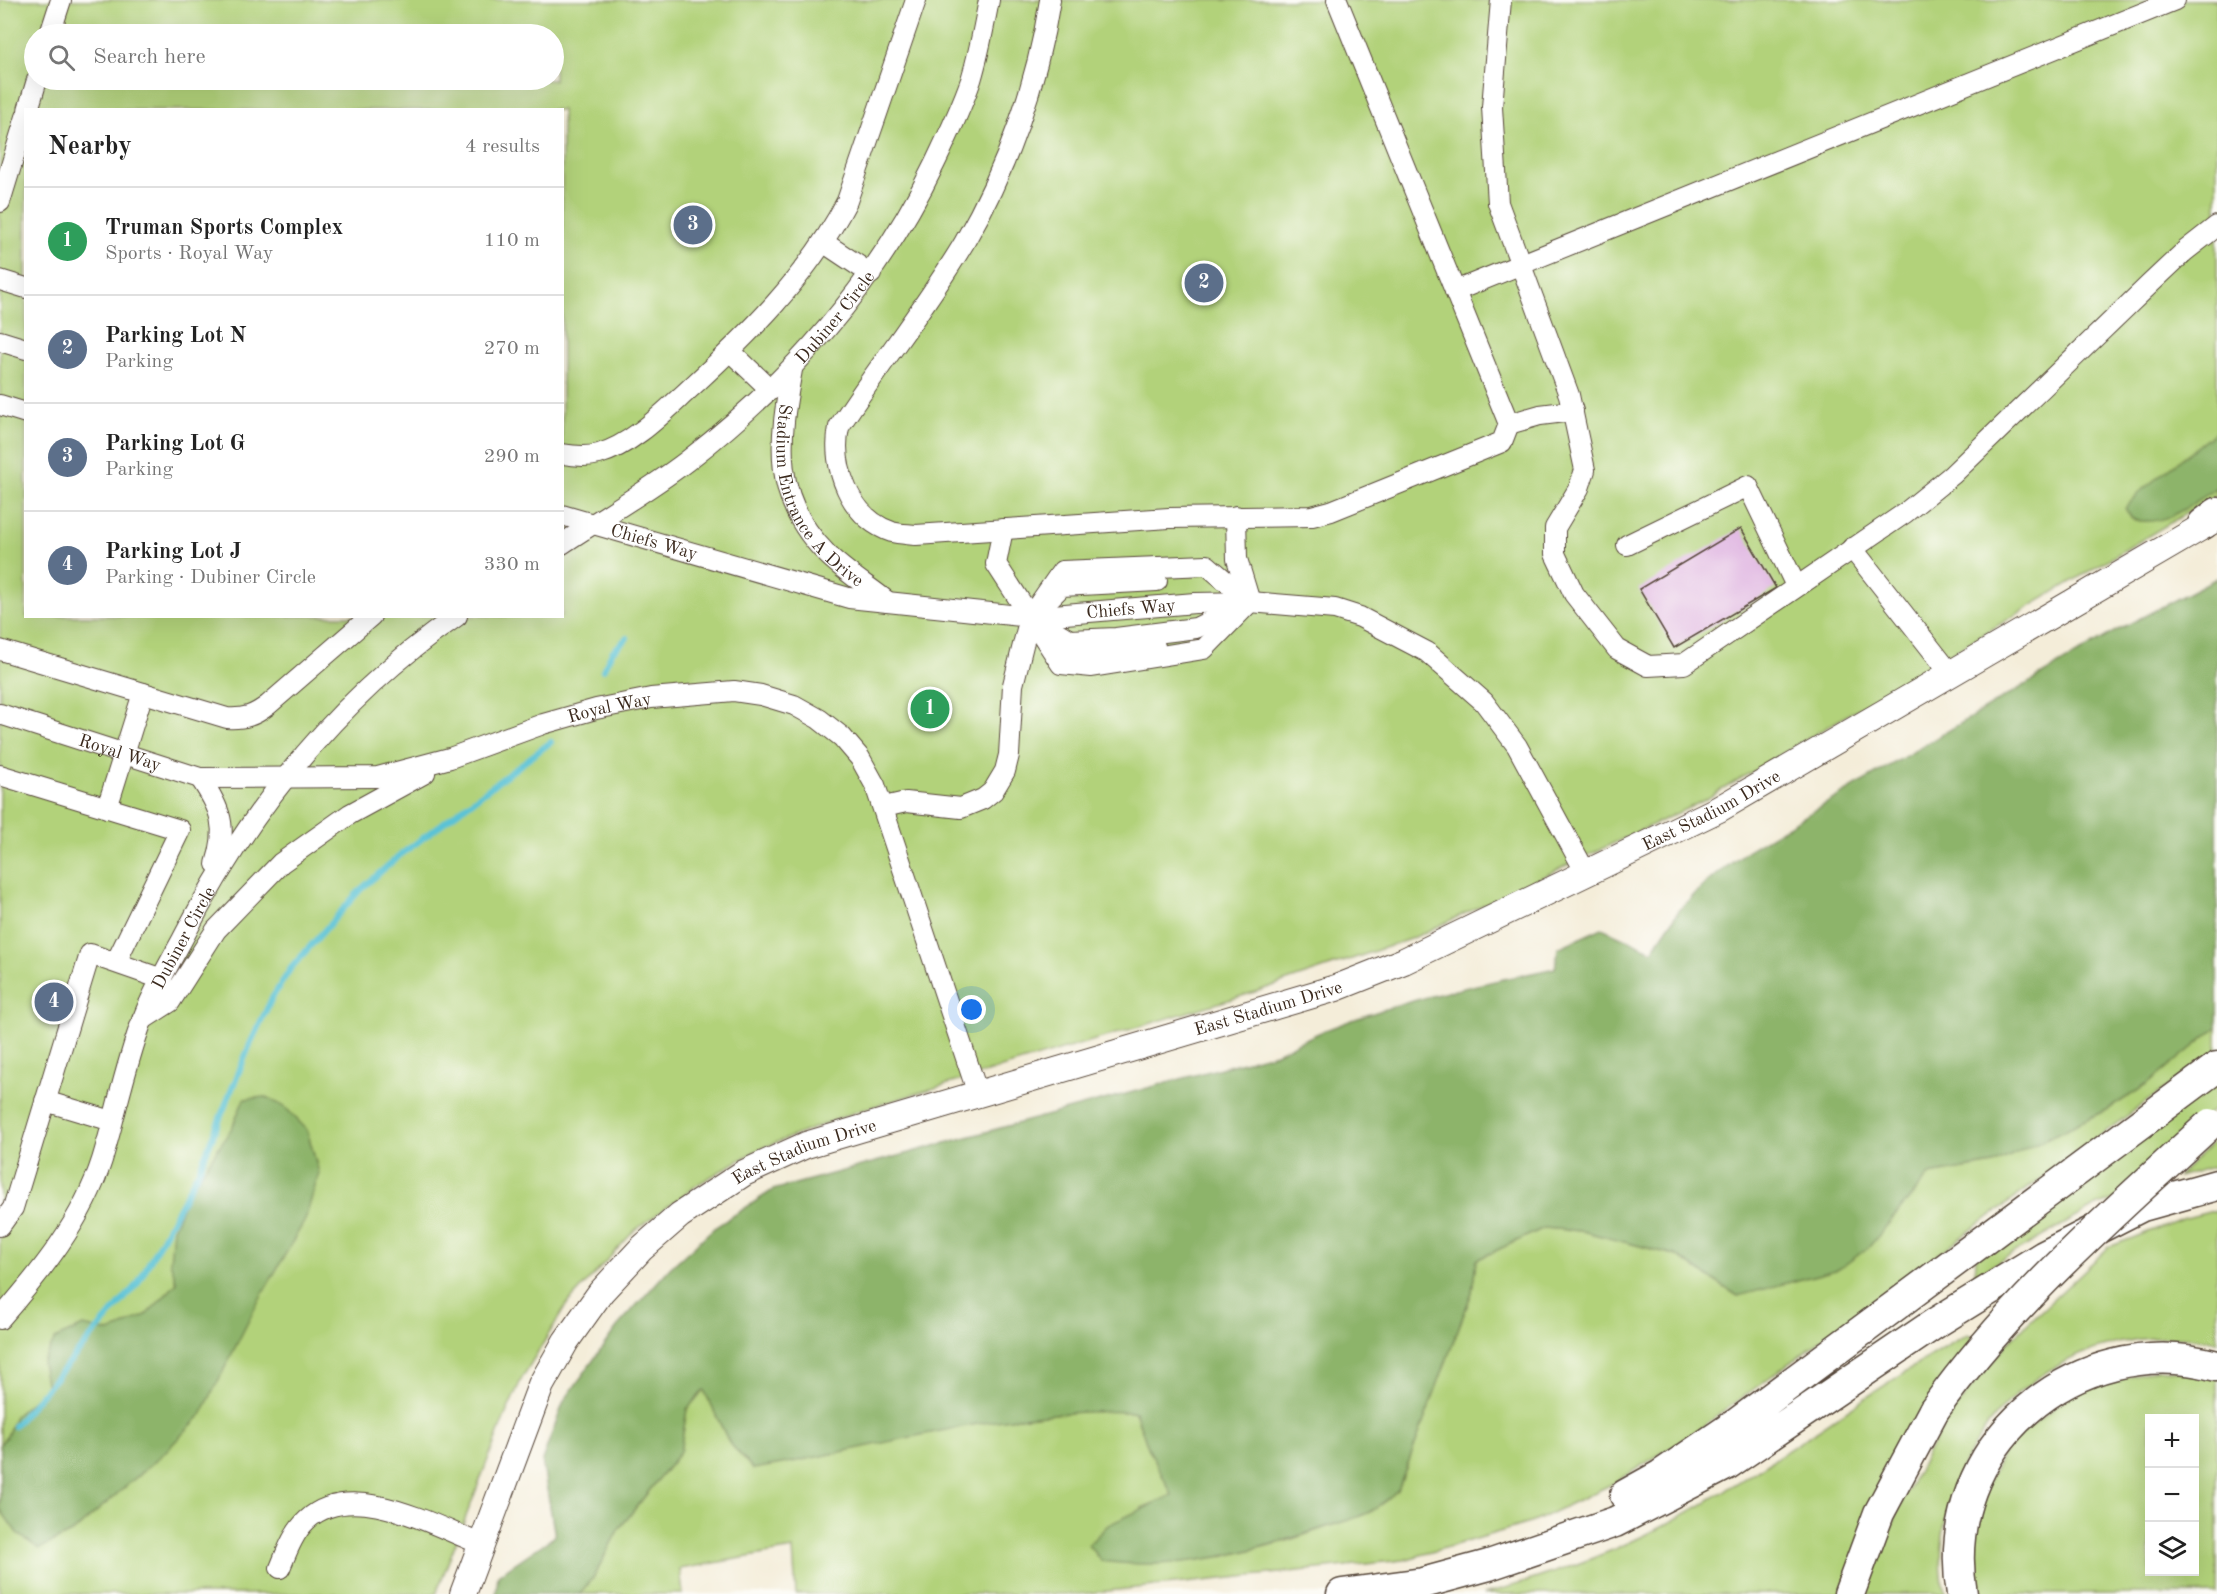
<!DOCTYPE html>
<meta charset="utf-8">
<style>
body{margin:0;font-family:"Old Standard TT",serif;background:#f2f2f2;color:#222}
.controls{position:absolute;right:18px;bottom:18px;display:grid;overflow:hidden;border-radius:0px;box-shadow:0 6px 24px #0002}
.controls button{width:54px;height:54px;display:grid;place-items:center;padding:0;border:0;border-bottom:2px solid #e0e0e0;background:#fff;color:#222;font:30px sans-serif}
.you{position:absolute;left:972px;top:1010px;width:21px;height:21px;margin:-15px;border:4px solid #fff;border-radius:50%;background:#1a73e8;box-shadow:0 0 0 9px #1a73e833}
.badge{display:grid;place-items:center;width:39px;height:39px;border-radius:50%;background:#0b8043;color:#fff;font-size:20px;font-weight:700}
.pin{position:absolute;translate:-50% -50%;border:3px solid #fff;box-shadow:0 2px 6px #0006}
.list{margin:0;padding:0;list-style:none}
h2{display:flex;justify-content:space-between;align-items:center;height:78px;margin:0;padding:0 24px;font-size:26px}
h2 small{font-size:20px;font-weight:400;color:#767676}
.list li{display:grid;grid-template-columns:39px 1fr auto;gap:18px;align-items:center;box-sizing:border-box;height:108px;padding:0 24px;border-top:2px solid #e0e0e0}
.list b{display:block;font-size:22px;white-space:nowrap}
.list p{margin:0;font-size:20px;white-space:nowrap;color:#767676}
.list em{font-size:20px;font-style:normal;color:#767676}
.icon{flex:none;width:33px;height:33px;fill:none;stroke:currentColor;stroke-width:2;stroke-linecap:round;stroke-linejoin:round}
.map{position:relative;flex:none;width:2217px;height:1594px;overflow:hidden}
.search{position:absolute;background:#fff;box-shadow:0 6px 24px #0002;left:24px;top:24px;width:540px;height:66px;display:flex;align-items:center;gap:15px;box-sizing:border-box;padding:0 21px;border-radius:33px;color:#767676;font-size:22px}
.panel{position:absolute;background:#fff;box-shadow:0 6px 24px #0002;left:24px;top:108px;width:540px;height:510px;border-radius:0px}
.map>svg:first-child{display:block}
</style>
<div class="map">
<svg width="2217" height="1594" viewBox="0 0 2217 1594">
<rect width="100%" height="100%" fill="#fdfcf7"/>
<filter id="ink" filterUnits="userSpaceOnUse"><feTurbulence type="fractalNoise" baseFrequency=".0167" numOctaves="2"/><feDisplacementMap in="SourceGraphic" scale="12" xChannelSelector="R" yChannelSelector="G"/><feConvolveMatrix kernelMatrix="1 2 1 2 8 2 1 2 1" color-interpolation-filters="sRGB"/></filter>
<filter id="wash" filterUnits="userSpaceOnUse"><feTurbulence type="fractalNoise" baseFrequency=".008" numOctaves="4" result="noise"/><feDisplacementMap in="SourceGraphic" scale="24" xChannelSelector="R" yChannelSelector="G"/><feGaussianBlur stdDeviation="1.35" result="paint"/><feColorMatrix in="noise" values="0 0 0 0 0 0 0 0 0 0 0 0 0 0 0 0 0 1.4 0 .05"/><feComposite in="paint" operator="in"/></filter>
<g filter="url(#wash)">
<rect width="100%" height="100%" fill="#f4edd9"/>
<path fill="#b2d27a" stroke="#767e4c" stroke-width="1.5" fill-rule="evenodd" d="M 0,0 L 2217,0 L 2217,495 L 1703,801 L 1413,938 L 1255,992 L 858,1111 L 757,1150 L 700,1183 L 634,1231 L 567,1304 L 522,1378 L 504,1418 L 436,1594 L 0,1594 ZM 34,34 L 554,34 L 554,80 L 34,80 ZM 26,110 L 562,110 L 562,616 L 26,616 Z
M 2217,1027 L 2217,1050 L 1691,1435 L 1612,1484 L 1533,1522 L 1404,1560 L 1079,1594 L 796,1594 L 793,1549 L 680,1569 L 683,1594 L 580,1594 L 593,1578 L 618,1530 L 680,1452 L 687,1409 L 704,1390 L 729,1442 L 753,1469 L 959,1425 L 1087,1410 L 1135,1412 L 1148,1447 L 1173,1495 L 1142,1508 L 1222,1557 L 1287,1541 L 1372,1511 L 1398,1490 L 1472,1292 L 1476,1260 L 1544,1228 L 1582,1231 L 1675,1255 L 1738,1296 L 1903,1204 L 1929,1175 L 1993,1164 L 2110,1108 L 2148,1084 Z
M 2217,1080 L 2217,1106 L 2126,1195 L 2096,1206 L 1975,1275 L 1976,1258 Z
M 2217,1138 L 2217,1166 L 2177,1177 Z
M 2217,1210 L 2217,1342 C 2197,1336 2174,1337 2154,1338 C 2053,1344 1969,1414 1947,1513 C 1941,1539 1939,1567 1945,1594 L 1865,1594 L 1902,1502 L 1927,1453 L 1951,1414 L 2007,1343 L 2109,1247 L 2182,1219 Z
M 1968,1334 L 1974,1337 L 1839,1594 L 1484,1594 C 1546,1577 1606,1556 1663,1526 C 1769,1470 1864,1393 1968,1334 Z
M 2158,1369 L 2217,1376 L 2217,1594 L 1973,1594 L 1970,1565 L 1978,1503 L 2008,1444 L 2078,1389 ZM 2150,1418 L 2194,1418 L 2194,1572 L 2150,1572 Z"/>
<path fill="#8db46a" stroke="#646f44" stroke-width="1.5" d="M 2217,431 L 2217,488 C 2191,504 2164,529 2132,519 L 2125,508 L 2143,489 Z
M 2217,578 L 2217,1027 L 2148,1084 L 2110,1108 L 1993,1164 L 1929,1175 L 1869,1247 L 1839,1269 L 1738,1296 L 1675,1255 L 1582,1231 L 1544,1228 L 1476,1260 L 1472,1292 L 1398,1490 C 1390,1496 1382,1505 1373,1510 C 1360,1518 1341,1522 1326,1527 C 1253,1552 1178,1572 1101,1561 L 1088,1545 L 1108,1525 L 1172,1495 L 1148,1447 L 1135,1412 C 1003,1406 881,1448 753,1469 L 729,1442 L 704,1390 L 687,1409 L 680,1452 L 618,1530 L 593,1578 L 580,1594 L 496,1594 L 498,1575 L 555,1536 L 542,1460 L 564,1401 L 617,1327 L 670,1268 L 714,1228 L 773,1190 L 1276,1053 C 1294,1045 1312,1035 1331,1028 C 1402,1000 1480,984 1555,968 L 1558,948 L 1602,928 L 1652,951 L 1680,909 L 1706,883 L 1748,850 L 2114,632 Z
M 266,1097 L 285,1107 L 307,1130 L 319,1173 L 305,1220 L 259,1300 L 201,1415 L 163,1454 L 73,1532 L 39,1549 L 17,1533 L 0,1509 L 0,1444 L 7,1436 L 15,1416 L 47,1388 L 42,1363 L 55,1339 L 83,1326 L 110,1332 L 146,1315 L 177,1283 L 170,1262 L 173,1229 L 189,1191 L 232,1128 L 244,1099 Z"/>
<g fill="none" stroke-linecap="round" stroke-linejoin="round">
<path stroke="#5ac2d6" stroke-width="6" d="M 603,670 L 612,652 L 627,638
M 14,1426 L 138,1283 L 199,1170 L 251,1042 L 272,998 L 291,968 L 360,890 L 399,856 L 551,742"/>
</g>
<g id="blocks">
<path fill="#dcacdf" d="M 1741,528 L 1776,588 L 1674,648 L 1639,589 Z"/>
</g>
</g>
<g filter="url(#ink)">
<use href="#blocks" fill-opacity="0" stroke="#57473a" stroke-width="1.5"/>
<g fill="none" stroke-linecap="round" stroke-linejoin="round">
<g stroke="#57473a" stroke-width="22">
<g id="minor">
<path d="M 1050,0 C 1037,84 1007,169 964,243 C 926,307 879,365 839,427 C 831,467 850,518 892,532 C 899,534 908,534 916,535 L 1169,518 L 1312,516 L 1331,511 L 1502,442 L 1509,424 L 1337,0"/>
<path d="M 1501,0 L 1492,107 L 1498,203 L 1569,395 L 1585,470 L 1579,488 L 1555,528 L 1555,554 L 1574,594 L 1617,649 L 1648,666 L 1684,664 L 1905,513 L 1952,475 L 2150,284 L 2185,251 L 2217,226"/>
<path d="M 50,34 L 61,0"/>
<path d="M 28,110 L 37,80"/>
<path d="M 0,202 L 26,117"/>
<path d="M 823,242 L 871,274"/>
<path d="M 0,280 L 26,288"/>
<path d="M 1455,291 L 2175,0"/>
<path d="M 0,341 L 26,349"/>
<path d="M 731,352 L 771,390"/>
<path id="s1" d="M 792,370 C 779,440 771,498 827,554 C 845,572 868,586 888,602"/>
<path d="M 0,405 L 26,413"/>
<path d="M 1509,424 L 1540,415 L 1573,411"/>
<path d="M 562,454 C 574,456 588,457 599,454 C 631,445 661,415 685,393 C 747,336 808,277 847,201 L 916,0"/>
<path id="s2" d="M 562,515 L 849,598 L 1030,617 L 1195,603 L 1250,602 L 1335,609 L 1360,617 L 1427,652 L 1484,702 L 1517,746 L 1586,873"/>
<path d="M 1236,516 L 1237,559 L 1250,602"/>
<path d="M 1003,529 L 996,564 L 1061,664 L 1092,667 L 1204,649 L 1250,602"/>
<path id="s3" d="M 562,544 C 604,516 648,491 687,461 C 792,380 877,283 935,163 C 948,136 961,109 971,80 C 979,54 984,26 989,0"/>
<path d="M 1627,545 L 1748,486 L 1796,586"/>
<path d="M 1852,548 L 1950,673"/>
<path d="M 1048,600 L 1062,586 L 1157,581"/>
<path d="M 1034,619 L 1070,640 L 1116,638 L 1196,628 L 1237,608"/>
<path d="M 1060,648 L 1064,652 L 1093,653 L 1155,646"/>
<path d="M 0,650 L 227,718 C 244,719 254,716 268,705 L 371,616"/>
<path id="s4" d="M 0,714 L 200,778 L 378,777 L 450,758 L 543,724 L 596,709 L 651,698 L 734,691 L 761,695 L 794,705 L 819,719 L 842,737 L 860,758 L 875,785 L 978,1094"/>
<path d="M 0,775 L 180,830 L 116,962"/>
<path d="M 200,778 C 221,809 228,827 216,864"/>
<path d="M 884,807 L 906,802 L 961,808 L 983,799 L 993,791 L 1005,771 L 1009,755 L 1013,685 L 1030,617 L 1062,571 L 1207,565 L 1250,602"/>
<path d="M 107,808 L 143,693"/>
<path d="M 142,1020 L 170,1002 L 216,930 L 281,863 L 350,814 L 425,773"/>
<path d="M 45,1101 L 112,1121"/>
<path d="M 0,1226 L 13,1208 L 90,954 L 162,979"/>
<path id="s5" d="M 0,1319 C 41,1272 83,1220 102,1160 C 116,1114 125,1066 142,1021 C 152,993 168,966 182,940 C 248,811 337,699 457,616"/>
<path d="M 280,1568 C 287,1551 294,1532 307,1520 C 352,1478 434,1526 481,1544"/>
</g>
</g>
<g stroke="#57473a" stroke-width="28">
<g id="major">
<path id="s6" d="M 463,1594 L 541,1385 L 566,1341 L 601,1292 L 641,1249 L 680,1215 L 744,1173 L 806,1145 L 1336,988 L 1404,961 L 1719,809 L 2217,518"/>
</g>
</g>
<g stroke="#57473a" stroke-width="33">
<path id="highway" d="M 2203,524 L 2217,513
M 1625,1495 L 1661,1475 L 1736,1424 L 2217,1067
M 1342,1594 L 1423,1583 L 1489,1565 L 1615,1522 L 1726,1465 L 1937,1322 L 2044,1256 L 2142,1206 L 2217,1185
M 1849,1594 L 1879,1513 L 1934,1410
M 1962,1594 C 1936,1447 2076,1327 2217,1366"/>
</g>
<use href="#minor" stroke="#fff" stroke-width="20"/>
<use href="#major" stroke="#fff" stroke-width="26"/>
<use href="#highway" stroke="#fff" stroke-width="30"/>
<g stroke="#57473a" stroke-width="33" stroke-linecap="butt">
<path id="highway-bridge" d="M 1934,1410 C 2011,1301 2113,1214 2210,1124"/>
</g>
<use href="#highway-bridge" stroke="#fff" stroke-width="30"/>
</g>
</g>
<g text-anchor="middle" stroke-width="4.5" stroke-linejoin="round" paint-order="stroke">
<g font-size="18" fill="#3b2a1e" stroke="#fdfcf7">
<text dy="6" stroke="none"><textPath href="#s3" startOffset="357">Dubiner Circle</textPath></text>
<text dy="6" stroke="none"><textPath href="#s1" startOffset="138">Stadium Entrance A Drive</textPath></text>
<text dy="6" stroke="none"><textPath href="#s2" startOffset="96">Chiefs Way</textPath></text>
<text dy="6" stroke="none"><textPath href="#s2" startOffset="582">Chiefs Way</textPath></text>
<text dy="6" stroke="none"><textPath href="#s4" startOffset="630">Royal Way</textPath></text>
<text dy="6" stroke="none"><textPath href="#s4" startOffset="126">Royal Way</textPath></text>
<text dy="6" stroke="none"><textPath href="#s6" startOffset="1557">East Stadium Drive</textPath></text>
<text dy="6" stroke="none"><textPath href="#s5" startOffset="428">Dubiner Circle</textPath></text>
<text dy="6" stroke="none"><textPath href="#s6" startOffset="1071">East Stadium Drive</textPath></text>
<text dy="6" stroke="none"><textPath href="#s6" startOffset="585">East Stadium Drive</textPath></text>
</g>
</g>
</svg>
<div class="controls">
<button>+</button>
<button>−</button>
<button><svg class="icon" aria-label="layers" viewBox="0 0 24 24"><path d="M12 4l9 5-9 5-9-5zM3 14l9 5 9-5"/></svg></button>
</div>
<div class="you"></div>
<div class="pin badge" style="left:930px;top:709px;background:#2e9e5b">1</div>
<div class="pin badge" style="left:1204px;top:283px;background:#5c6f8a">2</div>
<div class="pin badge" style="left:693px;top:225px;background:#5c6f8a">3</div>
<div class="pin badge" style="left:54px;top:1002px;background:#5c6f8a">4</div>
<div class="search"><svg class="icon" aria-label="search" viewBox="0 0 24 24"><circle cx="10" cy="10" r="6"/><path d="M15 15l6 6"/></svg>Search here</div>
<section class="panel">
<h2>Nearby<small>4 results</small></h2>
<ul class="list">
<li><span class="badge" style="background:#2e9e5b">1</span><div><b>Truman Sports Complex</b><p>Sports · Royal Way</p></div><em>110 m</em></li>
<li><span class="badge" style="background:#5c6f8a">2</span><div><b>Parking Lot N</b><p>Parking</p></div><em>270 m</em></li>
<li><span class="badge" style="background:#5c6f8a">3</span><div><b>Parking Lot G</b><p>Parking</p></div><em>290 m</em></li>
<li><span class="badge" style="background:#5c6f8a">4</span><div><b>Parking Lot J</b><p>Parking · Dubiner Circle</p></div><em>330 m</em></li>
</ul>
</section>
</div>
